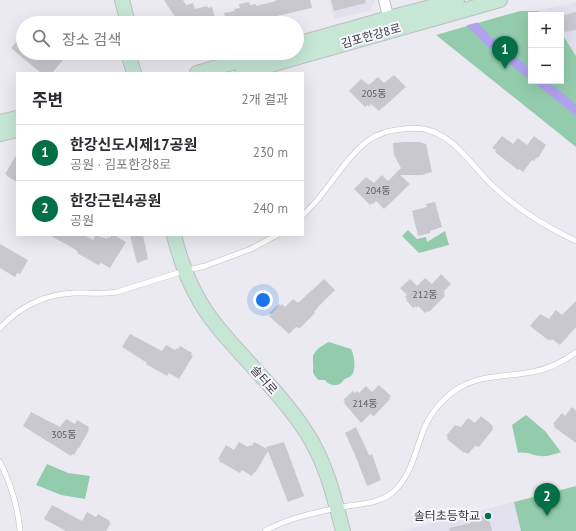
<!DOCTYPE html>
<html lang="ko">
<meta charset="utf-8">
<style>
body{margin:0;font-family:"PT Sans","Noto Sans KR",sans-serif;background:#f7f7f7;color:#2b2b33}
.controls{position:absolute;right:12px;top:12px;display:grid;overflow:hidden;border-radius:0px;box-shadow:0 4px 16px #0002}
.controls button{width:36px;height:36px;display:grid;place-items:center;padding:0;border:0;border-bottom:1px solid #e1e1e2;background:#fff;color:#2b2b33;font:20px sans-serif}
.you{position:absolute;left:263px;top:300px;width:14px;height:14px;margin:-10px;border:3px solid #fff;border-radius:50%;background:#1a73e8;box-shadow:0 0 0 6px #1a73e833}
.badge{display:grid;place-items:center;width:26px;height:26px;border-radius:50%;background:#036f46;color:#fff;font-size:13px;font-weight:700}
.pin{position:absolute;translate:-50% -33px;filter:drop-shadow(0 1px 2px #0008)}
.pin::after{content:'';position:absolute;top:21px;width:14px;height:12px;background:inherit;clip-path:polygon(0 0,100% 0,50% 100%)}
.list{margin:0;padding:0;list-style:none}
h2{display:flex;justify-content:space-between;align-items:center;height:52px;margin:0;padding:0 16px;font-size:17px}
h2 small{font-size:13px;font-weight:400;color:#7c7c81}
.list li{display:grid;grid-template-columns:26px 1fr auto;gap:12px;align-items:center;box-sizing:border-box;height:56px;padding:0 16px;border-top:1px solid #e1e1e2}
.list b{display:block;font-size:15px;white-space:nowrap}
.list p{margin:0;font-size:13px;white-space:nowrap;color:#7c7c81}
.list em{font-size:13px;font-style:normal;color:#7c7c81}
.icon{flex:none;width:22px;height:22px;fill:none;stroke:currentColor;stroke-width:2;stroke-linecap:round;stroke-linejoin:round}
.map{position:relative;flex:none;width:576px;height:531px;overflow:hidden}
.search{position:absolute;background:#fff;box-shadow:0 4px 16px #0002;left:16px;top:16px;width:288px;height:44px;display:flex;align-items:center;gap:10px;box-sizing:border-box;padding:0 14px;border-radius:22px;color:#7c7c81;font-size:15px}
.panel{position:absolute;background:#fff;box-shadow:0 4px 16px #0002;left:16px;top:72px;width:288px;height:164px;border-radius:0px}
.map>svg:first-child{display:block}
</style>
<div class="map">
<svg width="576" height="531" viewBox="0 0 576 531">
<rect width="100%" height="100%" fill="#ebeaf0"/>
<path fill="#e3e1ef" d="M 329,0 L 375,0 L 375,1 L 369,11 L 334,19 Z
M 576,2 L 576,56 L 561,32 L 561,15 L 543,15 L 538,11 Z
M 514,502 L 521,531 L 402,531 Z"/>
<path fill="#93ccac" d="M 520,11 L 538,11 L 543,15 L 531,15 L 531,81 L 561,81 L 561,32 L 576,56 L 576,147 L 436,35 Z
M 408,230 L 417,239 L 426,237 L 427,242 L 445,231 L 449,245 L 419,253 L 402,236 Z
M 329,342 L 351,349 C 354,355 356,367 353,373 C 351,377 349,377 345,379 C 344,379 343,381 341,383 C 336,387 328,385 325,380 L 319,380 C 310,373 314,370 313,363 C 313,358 312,355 316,351 C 318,348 325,344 329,342 Z
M 526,415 L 545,431 L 561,452 C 554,454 548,457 541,456 C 533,456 527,451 518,453 L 512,425 Z
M 47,464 L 68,473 L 90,476 L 85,499 L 61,495 L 36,485 Z
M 576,486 L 576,531 L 521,531 L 514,502 Z"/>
<path fill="#b1a2ee" d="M 447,0 L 471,16 L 491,37 L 531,69 L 531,81 L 487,46 L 468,27 Z
M 532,81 L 547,81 L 576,104 L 576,116 Z"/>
<path fill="#ebeaf0" d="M 462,0 L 472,15 L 479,22 L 464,26 L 445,1 Z"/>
<path fill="#c9c8cf" d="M 164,0 L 183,0 L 186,5 L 193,3 L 195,9 L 207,6 L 208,8 L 212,7 L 215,18 L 201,23 L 179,23 Z
M 276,0 L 310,0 L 312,8 L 245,23 L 227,23 L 224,13 L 235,11 L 234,9 L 240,8 L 239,4 L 249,2 L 250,5 L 256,4 L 256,6 L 276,1 Z
M 331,0 L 365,0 L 366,3 L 334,11 Z
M 576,12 L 576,30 L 564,32 L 561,23 L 561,16 Z
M 23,34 L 23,53 L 69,53 L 52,73 L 41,73 L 11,48 Z
M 394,75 L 406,87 L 379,111 L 371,104 L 369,107 L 368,105 L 365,107 L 349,91 L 361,79 L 369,85 L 378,77 L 384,83 Z
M 502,136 L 513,144 L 518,138 L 527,145 L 534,136 L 546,145 L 538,158 L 537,157 L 534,161 L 532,160 L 523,172 L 519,169 L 518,170 L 495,152 L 496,150 L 492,148 Z
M 404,142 L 419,142 L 426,144 L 432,172 L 422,175 L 400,175 L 410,184 L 384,209 L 376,201 L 373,204 L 372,203 L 370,205 L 354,189 L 366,177 L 374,183 L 382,175 L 388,181 L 401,168 L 394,155 L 393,143 Z
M 17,154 L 17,182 L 7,176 L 7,175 L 5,174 Z
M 435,202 L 442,227 L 430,231 L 430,233 L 418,236 L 412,211 L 427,207 L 426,204 Z
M 49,235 L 84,235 L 93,240 L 96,235 L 107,239 L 108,237 L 110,238 L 111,235 L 114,235 L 126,242 L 110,268 L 101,263 L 98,265 L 77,253 L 78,252 L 73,248 Z
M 130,235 L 143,235 L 148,259 L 137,263 Z
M 0,244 L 28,260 L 20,274 L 17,273 L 15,277 L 0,268 Z
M 441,274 L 451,284 L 444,291 L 445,293 L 444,294 L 445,296 L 429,312 L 428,311 L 425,313 L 418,306 L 416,308 L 415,306 L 413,308 L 406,300 L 407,299 L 405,297 L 407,295 L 400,288 L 410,279 L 417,286 L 425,278 L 432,284 Z
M 324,279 L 335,290 L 319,306 L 314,312 L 315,313 L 300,328 L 296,327 L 289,334 L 269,316 L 271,314 L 269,313 L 279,304 L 281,306 L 282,304 L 285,307 L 293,299 L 298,303 Z
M 576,301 L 576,327 L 560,345 L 552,339 L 550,341 L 549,339 L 548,340 L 530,326 L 540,314 L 549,319 L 556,310 L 562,315 Z
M 130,334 L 162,351 L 166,345 L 175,350 L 177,348 L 178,349 L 180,346 L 192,353 L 191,355 L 193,356 L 179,379 L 169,373 L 167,376 L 146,364 L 147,363 L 141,359 L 122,347 Z
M 379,385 L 391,396 L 389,398 L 390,399 L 374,416 L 370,414 L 361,423 L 344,403 L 345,402 L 343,400 L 353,391 L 355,393 L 357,391 L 359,393 L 366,386 L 372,392 Z
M 572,407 L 576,411 L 576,443 L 554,427 L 555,425 L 553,424 L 562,413 L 565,416 Z
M 31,412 L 60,427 L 66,419 L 75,424 L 77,420 L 89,427 L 88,429 L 89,430 L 79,448 L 78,448 L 74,455 L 72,454 L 71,456 L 23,426 Z
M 481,416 L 493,426 L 492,427 L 493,429 L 479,447 L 475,446 L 468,454 L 465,452 L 464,453 L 447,439 L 448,437 L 446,436 L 455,425 L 461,427 L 468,418 L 475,423 Z
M 356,427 L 369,455 L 372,454 L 381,480 L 367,486 L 356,457 L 345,433 Z
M 239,442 L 248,447 L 250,445 L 252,446 L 254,442 L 267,449 L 266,447 L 284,442 L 304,496 L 288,502 L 268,451 L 255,473 L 254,472 L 252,476 L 242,470 L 240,473 L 219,461 L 220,460 L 218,459 L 226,445 L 234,450 Z
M 52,505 L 82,521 L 87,512 L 96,517 L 98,514 L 110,521 L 109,523 L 111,523 L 106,531 L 66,531 L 44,519 Z
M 488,515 L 492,531 L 450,531 L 449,528 L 471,523 L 470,520 Z"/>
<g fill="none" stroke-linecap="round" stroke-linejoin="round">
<g stroke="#bfbec4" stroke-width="6">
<path id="lane" d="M 303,215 C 328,193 342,160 369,140 C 379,133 391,130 403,129 C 410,128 417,128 424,129 C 453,135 469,162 489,182 C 495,188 502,194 509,200 C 529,216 553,230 576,241
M 0,328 C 19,307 45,294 74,293 C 88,293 103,294 117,292 L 184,271 L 205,266 L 251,249 L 277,235
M 0,462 C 11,484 18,507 20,531
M 265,531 C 286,519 313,513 337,508 C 354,504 377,505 392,493 C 410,478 414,456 422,434 C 428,416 442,398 459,388 C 482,374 507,377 532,372 C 548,369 563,362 576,352"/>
</g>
<g stroke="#bfbec4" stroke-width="12">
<path id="street" d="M 384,0 L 390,24"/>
</g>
<g stroke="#bfbec4" stroke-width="16">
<path id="secondary" d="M 122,0 L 128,23
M 297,44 L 389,18 L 457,0
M 128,53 L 134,73
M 197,73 L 266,53
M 242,73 L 500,0
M 0,122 L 17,118
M 0,134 L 17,130
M 174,235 C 182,268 195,299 216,325 C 245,361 281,393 306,432 C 326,462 334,497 343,531"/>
</g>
<use href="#lane" stroke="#fff" stroke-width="5"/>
<use href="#street" stroke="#fff" stroke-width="10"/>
<use href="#secondary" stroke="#c6e6d6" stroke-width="14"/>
</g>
<circle fill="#036f46" stroke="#f8f7fd" stroke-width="1.5" cx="488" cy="516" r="4"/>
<g text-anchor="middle" stroke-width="4" stroke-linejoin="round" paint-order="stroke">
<g font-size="10" fill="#5e5d61">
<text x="374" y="97">205동</text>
<text x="378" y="194">204동</text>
<text x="425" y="298">212동</text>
<text x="365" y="407">214동</text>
<text x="64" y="438">305동</text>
</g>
<g font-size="12" fill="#3a393c" stroke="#f8f7fd">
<text transform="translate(371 36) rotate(-16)" y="4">김포한강8로</text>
<text transform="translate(264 380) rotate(49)" y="4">솔터로</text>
</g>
<g font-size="12" fill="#3a393c" stroke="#f8f7fd" text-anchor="end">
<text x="480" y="520">솔터초등학교</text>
</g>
</g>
</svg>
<div class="controls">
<button>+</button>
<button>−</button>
</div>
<div class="you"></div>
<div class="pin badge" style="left:505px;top:69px">1</div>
<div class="pin badge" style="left:547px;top:516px">2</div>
<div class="search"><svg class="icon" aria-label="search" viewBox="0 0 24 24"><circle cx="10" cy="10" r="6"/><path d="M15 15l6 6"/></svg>장소 검색</div>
<section class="panel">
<h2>주변<small>2개 결과</small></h2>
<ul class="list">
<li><span class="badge">1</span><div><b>한강신도시제17공원</b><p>공원 · 김포한강8로</p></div><em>230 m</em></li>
<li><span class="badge">2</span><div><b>한강근린4공원</b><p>공원</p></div><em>240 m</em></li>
</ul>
</section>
</div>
